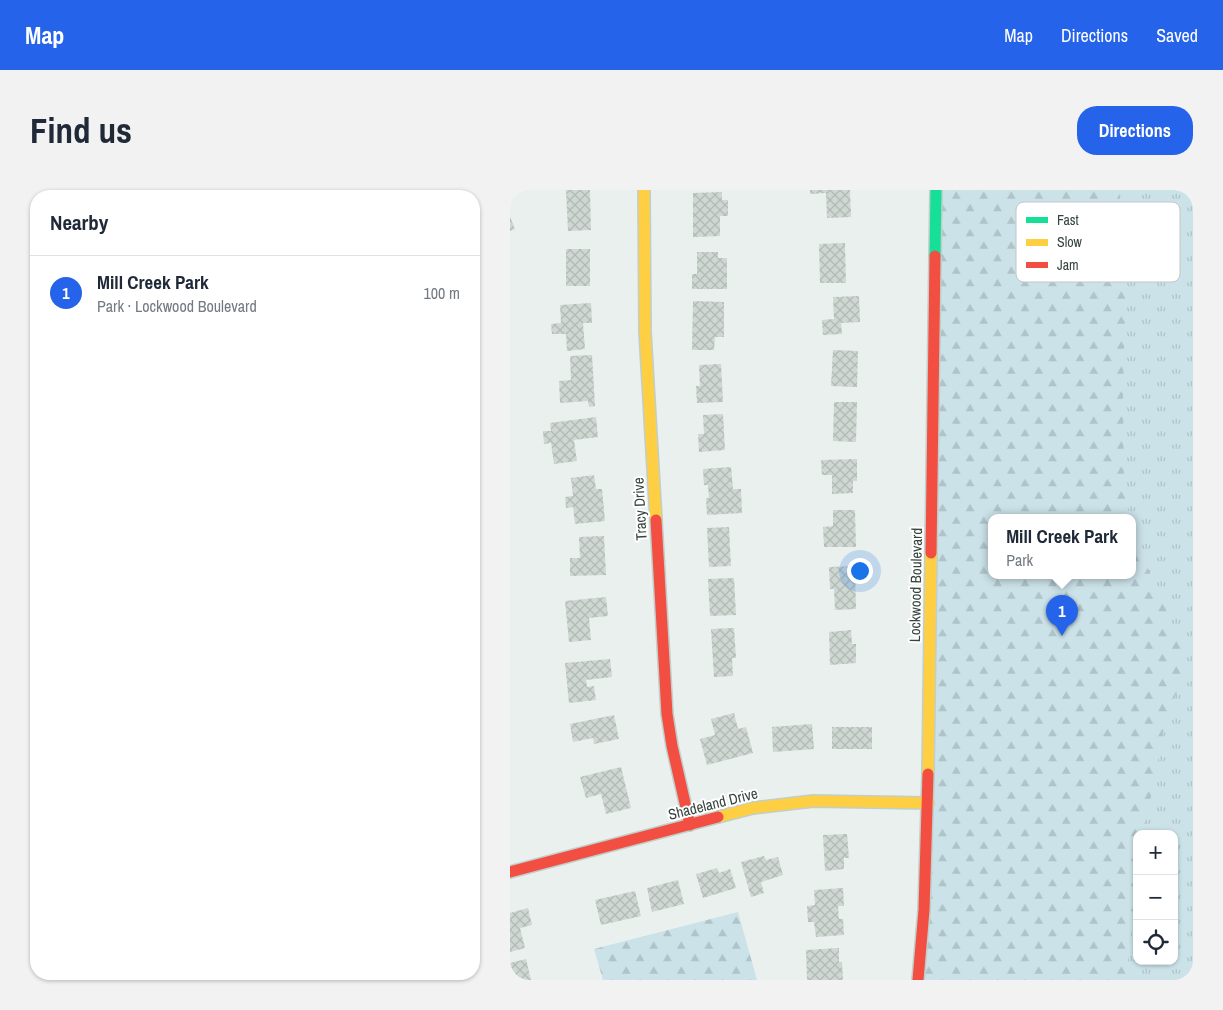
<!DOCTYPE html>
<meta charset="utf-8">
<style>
body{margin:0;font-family:"Archivo Narrow",sans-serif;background:#f2f2f3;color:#1f2937}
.controls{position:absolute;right:15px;bottom:15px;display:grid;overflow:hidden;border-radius:10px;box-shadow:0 1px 4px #0004}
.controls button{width:45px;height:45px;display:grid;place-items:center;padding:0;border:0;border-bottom:1px solid #e0e1e3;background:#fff;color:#1f2937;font:25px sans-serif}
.you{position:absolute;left:349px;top:380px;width:18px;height:18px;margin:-12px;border:4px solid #fff;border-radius:50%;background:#1a73e8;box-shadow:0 0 0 8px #1a73e833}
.badge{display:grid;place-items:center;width:32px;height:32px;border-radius:50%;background:#2563eb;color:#fff;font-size:16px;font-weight:700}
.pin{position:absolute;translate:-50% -41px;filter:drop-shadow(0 1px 2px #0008)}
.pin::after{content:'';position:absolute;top:26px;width:18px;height:15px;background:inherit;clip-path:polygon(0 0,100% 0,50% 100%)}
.popup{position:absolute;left:478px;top:324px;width:148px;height:65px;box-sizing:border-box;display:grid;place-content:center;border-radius:10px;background:#fff;filter:drop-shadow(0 1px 4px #0005);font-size:16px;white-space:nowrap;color:#747a83}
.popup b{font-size:19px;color:#1f2937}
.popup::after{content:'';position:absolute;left:50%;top:100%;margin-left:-10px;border:10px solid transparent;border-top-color:#fff}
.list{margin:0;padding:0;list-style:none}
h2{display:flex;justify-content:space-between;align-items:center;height:65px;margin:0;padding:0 20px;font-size:21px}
h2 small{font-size:16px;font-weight:400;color:#747a83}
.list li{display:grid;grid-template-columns:32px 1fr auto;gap:15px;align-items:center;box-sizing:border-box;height:75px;padding:0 20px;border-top:1px solid #e0e1e3}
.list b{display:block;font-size:19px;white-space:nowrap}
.list p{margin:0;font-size:16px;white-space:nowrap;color:#747a83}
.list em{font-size:16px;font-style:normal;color:#747a83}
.icon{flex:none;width:28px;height:28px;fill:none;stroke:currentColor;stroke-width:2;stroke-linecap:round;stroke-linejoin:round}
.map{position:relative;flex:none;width:683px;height:790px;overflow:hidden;border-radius:20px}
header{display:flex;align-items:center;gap:30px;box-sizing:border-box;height:70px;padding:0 25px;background:#2563eb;color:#fff}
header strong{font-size:24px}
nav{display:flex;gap:28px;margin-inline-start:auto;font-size:18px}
.intro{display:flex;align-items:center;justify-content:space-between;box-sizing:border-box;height:120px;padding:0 30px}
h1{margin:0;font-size:35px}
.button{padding:12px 22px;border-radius:20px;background:#2563eb;color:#fff;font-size:18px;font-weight:700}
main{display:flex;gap:30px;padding:0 30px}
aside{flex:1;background:#fff;border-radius:20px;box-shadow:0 1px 4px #0004}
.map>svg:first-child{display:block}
</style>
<header>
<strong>Map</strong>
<nav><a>Map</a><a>Directions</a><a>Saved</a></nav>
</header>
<div class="intro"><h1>Find us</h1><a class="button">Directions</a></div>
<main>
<aside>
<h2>Nearby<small></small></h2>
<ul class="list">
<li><span class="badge">1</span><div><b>Mill Creek Park</b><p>Park · Lockwood Boulevard</p></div><em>100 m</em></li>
</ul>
</aside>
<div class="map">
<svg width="683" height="790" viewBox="0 0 683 790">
<defs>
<pattern id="grass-tufts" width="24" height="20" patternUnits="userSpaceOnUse" patternTransform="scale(1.25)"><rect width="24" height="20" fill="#cbe2e9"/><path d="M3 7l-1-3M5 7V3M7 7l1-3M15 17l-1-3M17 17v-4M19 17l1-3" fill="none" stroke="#afc3c9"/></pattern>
<pattern id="forest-firs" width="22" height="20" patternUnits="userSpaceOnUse" patternTransform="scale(1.25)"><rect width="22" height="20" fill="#cbe2e9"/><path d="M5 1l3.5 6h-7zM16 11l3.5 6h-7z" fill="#afc3c9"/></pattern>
<pattern id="building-cross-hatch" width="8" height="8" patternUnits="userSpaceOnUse" patternTransform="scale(1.25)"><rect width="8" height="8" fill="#cfd7d3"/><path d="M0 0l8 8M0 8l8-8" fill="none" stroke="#b2bab6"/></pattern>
</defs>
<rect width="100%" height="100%" fill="#eaf0ed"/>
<path fill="url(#grass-tufts)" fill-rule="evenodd" d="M 426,0 L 683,0 L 683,790 L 408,790 ZM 482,327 L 622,327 L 622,385 L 482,385 ZM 627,644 L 664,644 L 664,771 L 627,771 Z"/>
<path fill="url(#forest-firs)" d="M 426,0 L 609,0 L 616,86 L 613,203 L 614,304 L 620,327 L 482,327 L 482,385 L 622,385 L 622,333 L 629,358 L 672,456 L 673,485 L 655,533 L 634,644 L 627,644 L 627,701 L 615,790 L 408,790 Z
M 228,722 L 247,790 L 93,790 L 84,759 Z"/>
<path fill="url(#building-cross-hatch)" d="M 56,0 L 80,0 L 81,40 L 58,41 Z
M 300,0 L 340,0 L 341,27 L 317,28 L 316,3 L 300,4 Z
M 212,2 L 212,10 L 218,10 L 218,26 L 210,26 L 210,46 L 183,47 L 183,3 Z
M 0,27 L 5,39 L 0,41 Z
M 335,53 L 336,93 L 310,93 L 309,54 Z
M 56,59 L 80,59 L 80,96 L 56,96 Z
M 187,62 L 208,62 L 208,68 L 217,68 L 217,99 L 182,99 L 182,84 L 187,84 Z
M 349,106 L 350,132 L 331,133 L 332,144 L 313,145 L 312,130 L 324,129 L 323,107 Z
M 183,111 L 214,112 L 214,147 L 205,147 L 204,160 L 182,160 Z
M 81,113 L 82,133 L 73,133 L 75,159 L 57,161 L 56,144 L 42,144 L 41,134 L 51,133 L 50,115 Z
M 323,160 L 348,161 L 347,197 L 321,196 Z
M 82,165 L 85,216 L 79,217 L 78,211 L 50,213 L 49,191 L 61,190 L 60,166 Z
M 211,174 L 213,212 L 187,213 L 186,196 L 190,196 L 189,175 Z
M 324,212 L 347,212 L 346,252 L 323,251 Z
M 213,224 L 215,260 L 189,262 L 188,244 L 194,244 L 193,225 Z
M 86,227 L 88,247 L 64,250 L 67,271 L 44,274 L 41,253 L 34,254 L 33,241 L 41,241 L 40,233 Z
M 347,269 L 347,291 L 343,291 L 343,303 L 322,304 L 322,285 L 312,285 L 311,270 Z
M 221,277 L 223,299 L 231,299 L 232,323 L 197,325 L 196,308 L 199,308 L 198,295 L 194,295 L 193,279 Z
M 84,285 L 86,299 L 92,299 L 95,331 L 65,334 L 63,317 L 56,318 L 55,307 L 63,306 L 61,288 Z
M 323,320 L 345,320 L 346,357 L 314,357 L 313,337 L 323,336 Z
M 219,337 L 221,376 L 199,377 L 197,338 Z
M 94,346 L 96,385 L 60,386 L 60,368 L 70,368 L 69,347 Z
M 345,376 L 346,419 L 325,420 L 324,399 L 320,399 L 319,377 Z
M 224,388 L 226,425 L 200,426 L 198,389 Z
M 96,407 L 98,426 L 79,428 L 81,450 L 59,452 L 55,411 Z
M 224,438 L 226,468 L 222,468 L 223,486 L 204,487 L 201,439 Z
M 341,440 L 342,454 L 346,454 L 346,473 L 320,475 L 319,442 Z
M 100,469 L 102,487 L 76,490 L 77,497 L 84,496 L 86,510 L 59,513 L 55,473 Z
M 224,523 L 228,539 L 236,537 L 243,563 L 197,575 L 190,549 L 205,545 L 201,529 Z
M 104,525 L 109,549 L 84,554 L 83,548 L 63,552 L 60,534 Z
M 302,534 L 304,559 L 263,562 L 262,537 Z
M 322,537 L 362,537 L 362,559 L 322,559 Z
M 111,577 L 121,618 L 96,624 L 91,604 L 76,608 L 70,587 Z
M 337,644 L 339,668 L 334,668 L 334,679 L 315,681 L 313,645 Z
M 254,666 L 256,670 L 268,667 L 273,685 L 251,692 L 254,703 L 241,707 L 231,672 Z
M 207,678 L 209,683 L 220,679 L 226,698 L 193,708 L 186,684 Z
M 168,690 L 174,714 L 142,722 L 137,698 Z
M 333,698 L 334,716 L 328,716 L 329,729 L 333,729 L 334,745 L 306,747 L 304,732 L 298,732 L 297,716 L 305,715 L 304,700 Z
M 125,701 L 131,726 L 91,735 L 85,710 Z
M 18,718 L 22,735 L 10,738 L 15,758 L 0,762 L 0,723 Z
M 329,758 L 329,772 L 332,772 L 333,790 L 297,790 L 296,760 Z
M 16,769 L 21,790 L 0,790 L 0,773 Z"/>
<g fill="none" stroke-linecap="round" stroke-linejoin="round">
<g stroke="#c1cec9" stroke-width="14">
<path id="fast" d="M 425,66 L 426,0"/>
</g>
<g stroke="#c1cec9" stroke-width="14">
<path id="slow" d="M 134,0 L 135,142 L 146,330
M 418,584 L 421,363
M 208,627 L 243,618 L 303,611 L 418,613"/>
</g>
<g stroke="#c1cec9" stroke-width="14">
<path id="jam" d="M 146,330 L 157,524 L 162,556 L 180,635
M 421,363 L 425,66
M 0,682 L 208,627
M 408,790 L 414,720 L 418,584"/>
</g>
<use href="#fast" stroke="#16e098" stroke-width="11"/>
<use href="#slow" stroke="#ffcf43" stroke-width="11"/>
<use href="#jam" stroke="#f24e42" stroke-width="11"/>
</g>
<g text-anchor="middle" stroke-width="4" stroke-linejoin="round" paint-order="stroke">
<g font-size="15" fill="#36453d" stroke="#fff">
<text transform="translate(130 319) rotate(-93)" y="5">Tracy Drive</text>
<text transform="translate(406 395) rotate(-89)" y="5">Lockwood Boulevard</text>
<text transform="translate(203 614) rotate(-14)" y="5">Shadeland Drive</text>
</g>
</g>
<rect x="506" y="12" width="164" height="80" rx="8" fill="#fff" stroke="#c3c7c5" stroke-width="1"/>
<rect x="516" y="27" width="22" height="6" fill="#16e098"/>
<rect x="516" y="49" width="22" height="7" fill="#ffcf43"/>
<rect x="516" y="72" width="22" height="6" fill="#f24e42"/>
<g font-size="14" fill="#36453d">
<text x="547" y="35">Fast</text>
<text x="547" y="57">Slow</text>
<text x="547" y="80">Jam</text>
</g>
</svg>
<div class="controls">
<button>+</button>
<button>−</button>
<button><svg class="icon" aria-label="locate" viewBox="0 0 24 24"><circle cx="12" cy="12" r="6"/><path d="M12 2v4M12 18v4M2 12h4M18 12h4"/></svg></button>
</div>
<div class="you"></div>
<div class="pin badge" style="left:552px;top:446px">1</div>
<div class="popup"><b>Mill Creek Park</b>Park</div>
</div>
</main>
